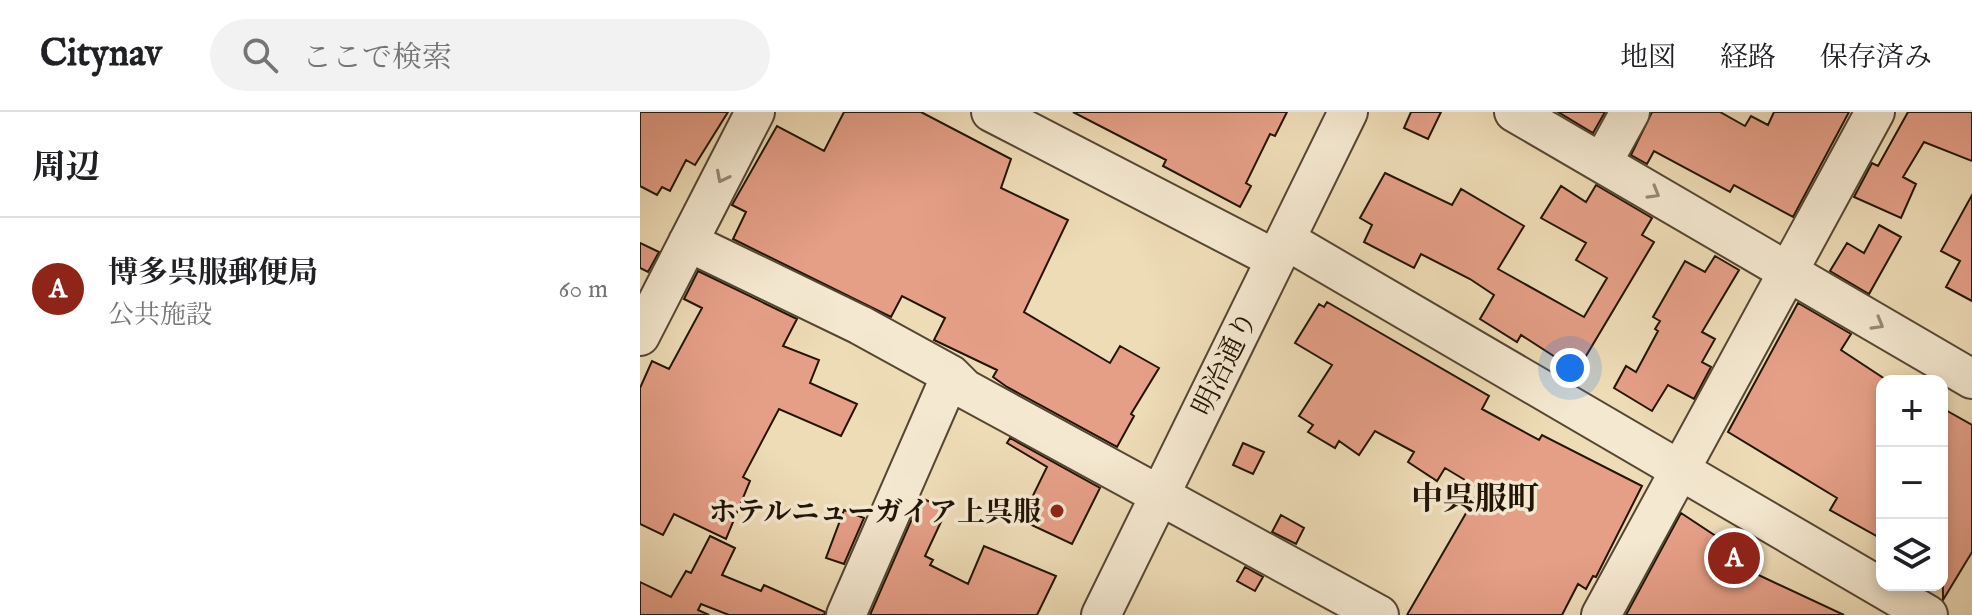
<!DOCTYPE html>
<html lang="ja">
<meta charset="utf-8">
<style>
body{margin:0;font-family:"IM FELL English","Noto Serif JP",serif;background:#f2f2f2;color:#202124}
.controls{position:absolute;right:24px;bottom:24px;display:grid;overflow:hidden;border-radius:16px;box-shadow:0 4px 12px #0003}
.controls button{width:72px;height:72px;display:grid;place-items:center;padding:0;border:0;border-bottom:2px solid #e0e0e0;background:#fff;color:#202124;font:40px sans-serif}
.you{position:absolute;left:930px;top:256px;width:28px;height:28px;margin:-20px;border:6px solid #fff;border-radius:50%;background:#1a73e8;box-shadow:0 0 0 12px #1a73e833}
.badge{display:grid;place-items:center;width:52px;height:52px;border-radius:50%;background:#8f2418;color:#fff;font-size:26px;font-weight:700}
.pin{position:absolute;translate:-50% -50%;border:4px solid #fff;box-shadow:0 2px 8px #0006}
.list{margin:0;padding:0;list-style:none}
h2{display:flex;justify-content:space-between;align-items:center;height:104px;margin:0;padding:0 32px;font-size:34px}
h2 small{font-size:26px;font-weight:400;color:#757577}
.list li{display:grid;grid-template-columns:52px 1fr auto;gap:24px;align-items:center;box-sizing:border-box;height:144px;padding:0 32px;border-top:2px solid #e0e0e0}
.list b{display:block;font-size:30px;white-space:nowrap}
.list p{margin:0;font-size:26px;white-space:nowrap;color:#757577}
.list em{font-size:26px;font-style:normal;color:#757577}
.icon{flex:none;width:44px;height:44px;fill:none;stroke:currentColor;stroke-width:2;stroke-linecap:round;stroke-linejoin:round}
.map{position:relative;flex:none;width:1332px;height:503px;overflow:hidden}
header{display:flex;align-items:center;gap:48px;box-sizing:border-box;height:112px;padding:0 40px;background:#fff;border-bottom:2px solid #e0e0e0}
header strong{font-size:38px}
nav{display:flex;gap:44px;margin-inline-start:auto;font-size:28px}
.search{width:560px;height:72px;background:#f2f2f2;display:flex;align-items:center;gap:20px;box-sizing:border-box;padding:0 28px;border-radius:44px;color:#757577;font-size:30px}
main{display:flex}
aside{flex:1;background:#fff}
.map>svg:first-child{display:block}
</style>
<header>
<strong>Citynav</strong>
<div class="search"><svg class="icon" aria-label="search" viewBox="0 0 24 24"><circle cx="10" cy="10" r="6"/><path d="M15 15l6 6"/></svg>ここで検索</div>
<nav><a>地図</a><a>経路</a><a>保存済み</a></nav>
</header>
<main>
<aside>
<h2>周辺<small></small></h2>
<ul class="list">
<li><span class="badge">A</span><div><b>博多呉服郵便局</b><p>公共施設</p></div><em>60 m</em></li>
</ul>
</aside>
<div class="map">
<svg width="1332" height="503" viewBox="0 0 1332 503">
<rect width="100%" height="100%" fill="#eedcb7"/>
<filter id="stains"><feTurbulence type="fractalNoise" baseFrequency=".0025" numOctaves="4"/><feColorMatrix values="0 0 0 0 .2 0 0 0 0 .09 0 0 0 0 .02 0 0 0 .5 -.17"/></filter>
<radialGradient id="worn" r=".72"><stop offset=".6" stop-color="#630" stop-opacity="0"/><stop offset="1" stop-color="#630" stop-opacity=".3"/></radialGradient>
<path fill="#e59f87" stroke="#221406" stroke-width="2" d="M 0,0 L 88,0 L 55,53 L 46,48 L 30,79 L 22,75 L 17,83 L 0,74 Z
M 204,0 L 281,0 L 371,47 L 361,76 L 428,108 L 384,200 L 470,251 L 480,234 L 519,256 L 491,302 L 494,304 L 477,335 L 367,275 L 353,265 L 357,258 L 294,228 L 305,206 L 262,184 L 251,205 L 93,127 L 106,100 L 92,93 L 137,14 L 184,39 Z
M 433,0 L 647,0 L 635,24 L 630,22 L 606,71 L 611,74 L 600,95 L 523,54 L 526,48 Z
M 771,0 L 801,0 L 788,27 L 764,16 Z
M 918,0 L 965,0 L 953,21 Z
M 1012,0 L 1080,0 L 1105,14 L 1111,4 L 1128,13 L 1134,0 L 1209,0 L 1153,105 L 1094,73 L 1090,80 L 1014,39 L 1007,52 L 991,43 Z
M 1268,0 L 1332,0 L 1332,49 L 1284,30 L 1263,65 L 1276,72 L 1261,106 L 1214,85 L 1232,51 L 1238,54 Z
M 745,61 L 812,93 L 821,77 L 884,114 L 858,157 L 944,205 L 967,166 L 936,148 L 946,131 L 901,106 L 921,74 L 946,90 L 956,73 L 1012,106 L 1002,123 L 1014,130 L 937,259 L 881,223 L 877,230 L 840,207 L 854,183 L 830,167 L 781,142 L 774,156 L 724,130 L 732,113 L 720,106 Z
M 1332,83 L 1332,189 L 1306,175 L 1320,149 L 1301,139 Z
M 1239,113 L 1261,125 L 1229,182 L 1190,159 L 1207,131 L 1224,141 Z
M 0,131 L 19,140 L 8,160 L 0,156 Z
M 1075,144 L 1099,158 L 1062,220 L 1075,227 L 1062,250 L 1071,255 L 1054,287 L 1028,273 L 1012,299 L 974,276 L 986,254 L 996,260 L 1018,219 L 1015,217 L 1020,209 L 1013,205 L 1045,149 L 1065,160 Z
M 58,159 L 157,207 L 143,234 L 179,248 L 170,271 L 217,292 L 201,324 L 139,297 L 103,365 L 110,369 L 86,427 L 34,402 L 23,423 L 0,412 L 0,276 L 12,249 L 29,257 L 62,196 L 44,187 Z
M 687,190 L 849,284 L 842,297 L 899,328 L 902,323 L 1002,374 L 956,465 L 953,464 L 946,477 L 938,472 L 922,503 L 767,503 L 840,377 L 805,356 L 797,369 L 768,350 L 774,340 L 735,319 L 719,343 L 699,329 L 695,336 L 668,320 L 673,313 L 659,304 L 692,253 L 655,231 L 679,192 L 684,195 Z
M 1158,191 L 1211,222 L 1201,238 L 1248,269 L 1242,269 L 1242,427 L 1190,398 L 1197,386 L 1088,320 Z
M 1302,296 L 1332,313 L 1332,440 L 1303,488 Z
M 370,326 L 460,376 L 432,432 L 381,408 L 407,355 L 367,331 Z
M 603,331 L 624,340 L 613,362 L 593,353 Z
M 281,386 L 307,397 L 285,444 L 293,448 L 290,453 L 328,472 L 344,434 L 416,464 L 397,503 L 230,503 Z
M 204,398 L 224,406 L 204,452 L 186,446 Z
M 1041,401 L 1085,430 L 1095,432 L 1098,427 L 1121,441 L 1110,459 L 1204,503 L 986,503 Z
M 641,403 L 664,416 L 656,432 L 632,420 Z
M 70,424 L 95,436 L 82,463 L 121,479 L 124,473 L 185,500 L 184,503 L 89,503 L 61,492 L 58,498 L 69,503 L 0,503 L 0,470 L 31,485 L 46,459 L 51,461 Z
M 605,455 L 623,465 L 615,479 L 597,469 Z"/>
<g fill="none" stroke-linecap="round" stroke-linejoin="round">
<g stroke="#554632" stroke-width="42">
<path id="minor" d="M 351,0 L 635,147
M 874,0 L 1332,267
M 962,51 L 990,0
M 646,128 L 1288,503
M 48,130 L 220,213 L 311,263 L 325,277 L 739,503
M 0,224 L 115,0
M 206,503 L 311,263
M 461,503 L 708,0
M 961,503 L 1235,0"/>
</g>
<use href="#minor" stroke="#f4e8d0" stroke-width="38"/>
</g>
<defs><path id="oneway-chevron" d="M-2-3.5L2.5 0L-2 3.5" fill="none" stroke-width="1.6" stroke-linecap="round" stroke-linejoin="round" transform="scale(2)"/></defs>
<g stroke="#968975">
<use href="#oneway-chevron" transform="translate(82 65) rotate(117)"/>
<use href="#oneway-chevron" transform="translate(1014 81) rotate(30)"/>
<use href="#oneway-chevron" transform="translate(1238 212) rotate(30)"/>
</g>
<circle fill="#8f2418" stroke="#f4e8d0" stroke-width="3" cx="417" cy="399" r="8"/>
<g text-anchor="middle" stroke-width="7" stroke-linejoin="round" paint-order="stroke">
<g font-size="28" fill="#221406" stroke="#f4e8d0">
<text transform="translate(584 251) rotate(-64)" y="10">明治通り</text>
</g>
<g font-size="28" font-weight="bold" fill="#221406" stroke="#f4e8d0" text-anchor="end">
<text x="401" y="409">ホテルニューガイア上呉服</text>
</g>
<g font-size="32" font-weight="bold" fill="#221406" stroke="#f4e8d0">
<text x="835" y="397">中呉服町</text>
</g>
</g>
<rect width="100%" height="100%" filter="url(#stains)"/>
<rect width="100%" height="100%" fill="url(#worn)"/>
</svg>
<div class="controls">
<button>+</button>
<button>−</button>
<button><svg class="icon" aria-label="layers" viewBox="0 0 24 24"><path d="M12 4l9 5-9 5-9-5zM3 14l9 5 9-5"/></svg></button>
</div>
<div class="you"></div>
<div class="pin badge" style="left:1094px;top:446px">A</div>
</div>
</main>
